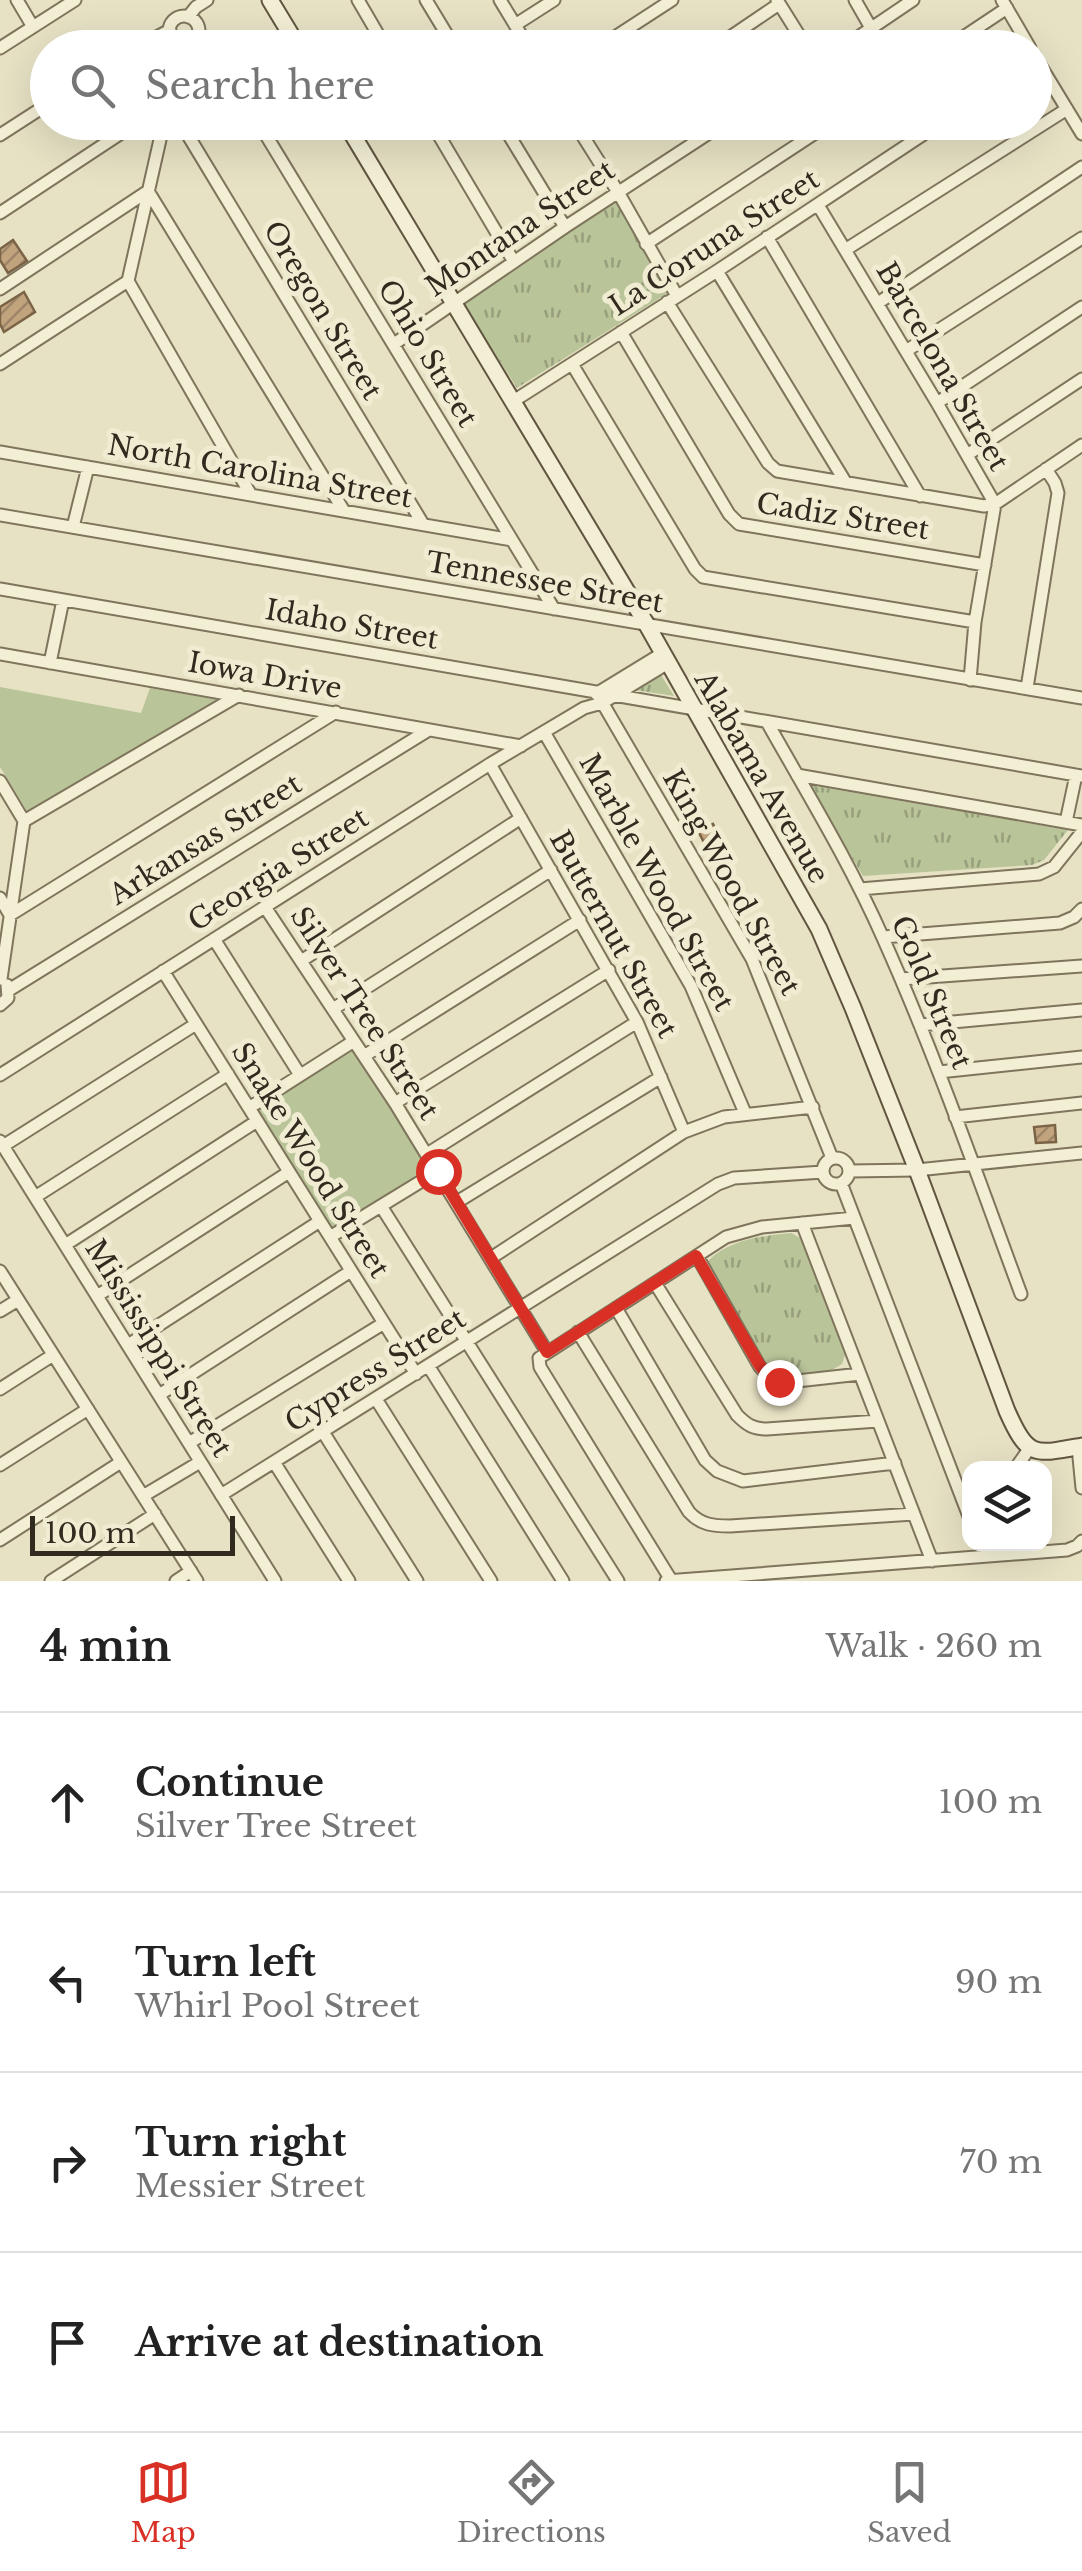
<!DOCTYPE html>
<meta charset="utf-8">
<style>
body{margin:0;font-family:"Libre Baskerville",serif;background:#f2f2f2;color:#222}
.controls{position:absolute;right:30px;bottom:30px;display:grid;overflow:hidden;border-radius:20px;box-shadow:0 10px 40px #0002}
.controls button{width:90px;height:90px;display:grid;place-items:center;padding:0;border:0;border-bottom:2px solid #e0e0e0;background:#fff;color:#222;font:50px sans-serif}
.scale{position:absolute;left:30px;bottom:25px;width:205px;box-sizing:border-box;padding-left:10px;border:5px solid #312a1f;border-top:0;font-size:28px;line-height:35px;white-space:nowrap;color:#312a1f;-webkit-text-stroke:8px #f0ecd2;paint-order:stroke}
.stop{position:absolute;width:30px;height:30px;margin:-22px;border:8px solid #d93025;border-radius:50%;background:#fff}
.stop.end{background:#d93025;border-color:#fff;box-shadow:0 2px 10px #0008}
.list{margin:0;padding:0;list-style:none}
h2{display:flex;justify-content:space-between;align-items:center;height:130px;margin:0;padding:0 40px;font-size:42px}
h2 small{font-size:32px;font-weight:400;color:#767676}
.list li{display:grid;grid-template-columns:65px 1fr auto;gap:30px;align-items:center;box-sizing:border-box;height:180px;padding:0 40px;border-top:2px solid #e0e0e0}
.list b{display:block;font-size:38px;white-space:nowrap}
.list p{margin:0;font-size:32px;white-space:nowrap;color:#767676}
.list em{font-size:32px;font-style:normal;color:#767676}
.icon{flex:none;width:55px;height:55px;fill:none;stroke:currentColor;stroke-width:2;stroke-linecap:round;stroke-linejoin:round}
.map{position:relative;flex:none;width:1082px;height:1581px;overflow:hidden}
.search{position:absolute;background:#fff;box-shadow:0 10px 40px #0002;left:30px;right:30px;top:30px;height:110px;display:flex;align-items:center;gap:25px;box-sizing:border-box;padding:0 35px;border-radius:55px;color:#767676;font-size:38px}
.sheet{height:850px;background:#fff}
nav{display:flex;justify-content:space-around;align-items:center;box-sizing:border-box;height:140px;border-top:2px solid #e0e0e0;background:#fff;font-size:28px;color:#767676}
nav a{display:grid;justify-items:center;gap:5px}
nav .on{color:#d93025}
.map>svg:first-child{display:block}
</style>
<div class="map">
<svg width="1082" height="1581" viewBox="0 0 1082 1581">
<defs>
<pattern id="grass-tufts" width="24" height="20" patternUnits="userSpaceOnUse" patternTransform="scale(2.5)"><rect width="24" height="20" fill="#b9c499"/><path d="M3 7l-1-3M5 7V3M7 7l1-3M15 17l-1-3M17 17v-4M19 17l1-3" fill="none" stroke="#979f7c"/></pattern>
<pattern id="building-hatch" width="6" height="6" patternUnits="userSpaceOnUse" patternTransform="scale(2.5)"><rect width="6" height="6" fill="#c1a47e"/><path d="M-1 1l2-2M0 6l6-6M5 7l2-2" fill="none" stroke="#9d8667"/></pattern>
</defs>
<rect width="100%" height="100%" fill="#e7e2c4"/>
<path fill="url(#grass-tufts)" d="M 613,198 L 668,293 L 517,388 L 464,304 Z
M 661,675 L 674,696 L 635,690 Z
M 809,785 L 1068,830 L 1044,860 L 1032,865 L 863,876 Z
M 791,1233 L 800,1238 L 845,1355 L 842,1364 L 832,1370 L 784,1376 L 764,1362 L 709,1268 L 709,1260 C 731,1239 763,1236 791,1233 Z"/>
<path fill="#b9c499" d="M 0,687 L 141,713 L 150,688 L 219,700 L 27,811 L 0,767 Z
M 352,1050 L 429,1168 L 333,1230 L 257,1111 Z"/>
<path fill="url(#building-hatch)" stroke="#7b6346" stroke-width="2.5" d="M 13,240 L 27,261 L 8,273 L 0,260 L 0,249 Z
M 24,292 L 35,312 L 4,332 L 0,324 L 0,307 Z
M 713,824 L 720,838 L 706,846 L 698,831 Z
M 1055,1125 L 1056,1142 L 1036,1143 L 1034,1127 Z"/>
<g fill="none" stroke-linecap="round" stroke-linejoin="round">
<g stroke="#7f745c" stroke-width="15">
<path id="street" d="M 17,0 L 33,27
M 358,0 L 386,48
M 426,0 L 455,48
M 500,0 L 529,48
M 777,0 L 807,48
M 855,0 L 871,28
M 1002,0 L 1030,48
M169 31a15 15 0 1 1 30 0a15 15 0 1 1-30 0Z
M 188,17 L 196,7 L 207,0
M 515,25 L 554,0
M 0,48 L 75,0
M 136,48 L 170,30
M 598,48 L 672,0
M 714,48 L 779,4
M 842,48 L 913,0
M 947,48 L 1007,8
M 1034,55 L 1082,134
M 180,122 L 423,524
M 258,122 L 554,609
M 431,122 L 514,262
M 501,122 L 565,227
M 574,122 L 618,192 L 677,296
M 0,135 L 48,104
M 582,135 L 600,122
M 818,205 L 937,403 L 995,504 L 975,622 L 970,680
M 0,213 L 138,122
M 767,237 L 920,496
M 646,244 L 832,122
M 845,250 L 1067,109
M 717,271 L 846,483
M 128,281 L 251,495
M 128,281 L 164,122
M 0,289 L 148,191 L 344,511
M 667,302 L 768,463 L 777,471 L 984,506 L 995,504 L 1082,445
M 878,303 L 1082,167
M 621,332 L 729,514 L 739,524 L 985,565
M 394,344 L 565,227 L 726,122
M 906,351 L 1082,238
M 0,364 L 128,281
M 572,364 L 695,569 L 703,577 L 975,622
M 512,402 L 717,271 L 942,122
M 937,403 L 1082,307
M 0,452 L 512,540
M 967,455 L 1082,379
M 0,515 L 1082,698
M 73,527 L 88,467
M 0,589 C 361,649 721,716 1082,776
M 0,654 L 521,746
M 50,663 L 63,600
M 1027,688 L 1058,493 L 1055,483 L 1046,469
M 596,694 L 663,653
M 599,697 L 752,959 L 832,1158
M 767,722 C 807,793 850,863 883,938 C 935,1054 977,1175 1021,1294
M 544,732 L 691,986 L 745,1113
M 490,764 L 637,1022 L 684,1132
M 797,775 L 1082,825
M 0,781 L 24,821
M 24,821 L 239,695
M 1066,822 L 1076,775
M 860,889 L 1039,874 L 1054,867 L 1082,832
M 0,898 L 10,915 L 336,712
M 265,907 L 395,1103 L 547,1352
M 883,937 L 1060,923 L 1074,917 L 1082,909
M 214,939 L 300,1075
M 301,961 L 521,818
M 163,971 L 416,1374
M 1,979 L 24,821
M 901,979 L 1082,966
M 9,990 L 427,731
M 0,1005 L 8,998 L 7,985
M 333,1009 L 551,870
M 920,1025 L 1082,1010
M 364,1056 L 580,920
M 939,1072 L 1082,1057
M 0,1075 L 490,764 L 584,708 L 602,703 L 668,663
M 395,1103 L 609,970
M 249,1108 L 354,1041
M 955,1117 L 1082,1103
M 0,1141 L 275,1581
M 3,1146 L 196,1024
M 427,1154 L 637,1022
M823 1171a13 13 0 1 1 26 0a13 13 0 1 1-26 0Z
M 850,1171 L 917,1170 L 1082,1153
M 841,1183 L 970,1519
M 35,1197 L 228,1074
M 457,1202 L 661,1077
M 381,1206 L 618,1581
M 802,1223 L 932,1561
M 330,1237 L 438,1171
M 65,1245 L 257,1121
M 697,1256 L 760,1367 L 773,1380 L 779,1383 L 860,1374
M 491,1258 L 684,1132 L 724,1117 L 813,1107
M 0,1271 L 197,1581
M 655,1283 L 737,1415 C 747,1425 753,1429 767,1429 L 878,1421
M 97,1296 L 289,1172
M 616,1308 L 705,1460 L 717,1471 L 743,1481 L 895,1463
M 0,1311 L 18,1300
M 578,1332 L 689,1512 C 701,1525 713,1526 730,1526 L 914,1514
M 128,1345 L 320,1221
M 429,1367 L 563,1581
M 0,1389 L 53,1355
M 159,1395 L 351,1271
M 376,1399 L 491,1581
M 323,1432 L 417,1581
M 189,1443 L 384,1323
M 1078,1447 L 1082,1488
M 274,1462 L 349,1581
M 0,1465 L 88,1409
M 1015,1469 L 1029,1449
M 221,1495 L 718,1184 L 734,1178 L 823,1172
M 143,1496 L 200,1462
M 0,1540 L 121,1462
M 671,1580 L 540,1367 L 539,1358 L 726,1237 L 762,1227 L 854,1218
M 51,1581 L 155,1514
M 176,1581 L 191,1571
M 666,1581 L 1067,1550 L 1077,1546 L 1082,1541"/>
</g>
<g stroke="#615540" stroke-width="19">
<path id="secondary" d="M 270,0 L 299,48
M 345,122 L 647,625 L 819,929 L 853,1008 L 917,1170 L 1007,1411 C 1028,1458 1034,1455 1082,1446"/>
</g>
<use href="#street" stroke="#f3efd5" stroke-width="11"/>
<use href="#secondary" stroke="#f3efd5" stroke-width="15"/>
</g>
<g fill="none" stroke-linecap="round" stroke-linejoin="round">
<path stroke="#d93025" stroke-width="12" d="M 438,1171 L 547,1352 L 696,1256 L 760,1366 L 773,1380 L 779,1382"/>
</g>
<g text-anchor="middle" stroke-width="10" stroke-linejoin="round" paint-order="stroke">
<g font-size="28" fill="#312a1f" stroke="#f0ecd2">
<text transform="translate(520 228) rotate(-34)" y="10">Montana Street</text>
<text transform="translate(714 242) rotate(-33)" y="10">La Coruna Street</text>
<text transform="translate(323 310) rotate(59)" y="10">Oregon Street</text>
<text transform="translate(428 353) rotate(59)" y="10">Ohio Street</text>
<text transform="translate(943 366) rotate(60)" y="10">Barcelona Street</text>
<text transform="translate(260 471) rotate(10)" y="10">North Carolina Street</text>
<text transform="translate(843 516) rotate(9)" y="10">Cadiz Street</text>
<text transform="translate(545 582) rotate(10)" y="10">Tennessee Street</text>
<text transform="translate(352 624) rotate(10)" y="10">Idaho Street</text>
<text transform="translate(265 675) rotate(10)" y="10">Iowa Drive</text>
<text transform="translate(762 777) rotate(60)" y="10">Alabama Avenue</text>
<text transform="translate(205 839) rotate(-32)" y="10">Arkansas Street</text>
<text transform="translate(278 869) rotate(-32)" y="10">Georgia Street</text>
<text transform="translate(657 882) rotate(61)" y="10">Marble Wood Street</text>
<text transform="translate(732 882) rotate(61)" y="10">King Wood Street</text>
<text transform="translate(614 934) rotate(61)" y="10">Butternut Street</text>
<text transform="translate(932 992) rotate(67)" y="10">Gold Street</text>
<text transform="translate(365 1013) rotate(57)" y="10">Silver Tree Street</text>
<text transform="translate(311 1160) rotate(58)" y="10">Snake Wood Street</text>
<text transform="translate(159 1348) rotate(58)" y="10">Mississippi Street</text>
<text transform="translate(375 1370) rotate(-32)" y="10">Cypress Street</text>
</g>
</g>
</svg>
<div class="controls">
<button><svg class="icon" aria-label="layers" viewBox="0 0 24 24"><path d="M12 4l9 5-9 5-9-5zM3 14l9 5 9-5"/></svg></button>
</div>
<div class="scale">100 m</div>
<div class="stop" style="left:438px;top:1171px"></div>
<div class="stop end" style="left:779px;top:1382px"></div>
<div class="search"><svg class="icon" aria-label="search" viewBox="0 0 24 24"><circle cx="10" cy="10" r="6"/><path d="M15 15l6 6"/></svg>Search here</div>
</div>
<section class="sheet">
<h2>4 min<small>Walk · 260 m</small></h2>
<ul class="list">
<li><svg class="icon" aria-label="ahead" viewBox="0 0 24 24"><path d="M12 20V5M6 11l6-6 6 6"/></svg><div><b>Continue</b><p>Silver Tree Street</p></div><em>100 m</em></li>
<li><svg class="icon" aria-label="left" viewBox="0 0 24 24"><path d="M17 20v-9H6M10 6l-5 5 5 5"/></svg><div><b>Turn left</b><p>Whirl Pool Street</p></div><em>90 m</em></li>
<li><svg class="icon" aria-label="right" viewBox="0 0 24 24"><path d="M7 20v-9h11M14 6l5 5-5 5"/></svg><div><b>Turn right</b><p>Messier Street</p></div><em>70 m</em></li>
<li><svg class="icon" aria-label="arrive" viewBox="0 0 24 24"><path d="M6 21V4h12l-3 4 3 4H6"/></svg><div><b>Arrive at destination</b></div></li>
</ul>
</section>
<nav>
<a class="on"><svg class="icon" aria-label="map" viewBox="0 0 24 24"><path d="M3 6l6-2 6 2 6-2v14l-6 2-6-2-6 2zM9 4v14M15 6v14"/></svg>Map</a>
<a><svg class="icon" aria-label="directions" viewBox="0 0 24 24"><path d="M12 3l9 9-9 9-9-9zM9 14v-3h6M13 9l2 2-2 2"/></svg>Directions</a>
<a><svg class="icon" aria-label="saved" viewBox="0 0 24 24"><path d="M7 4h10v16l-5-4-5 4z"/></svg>Saved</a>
</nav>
